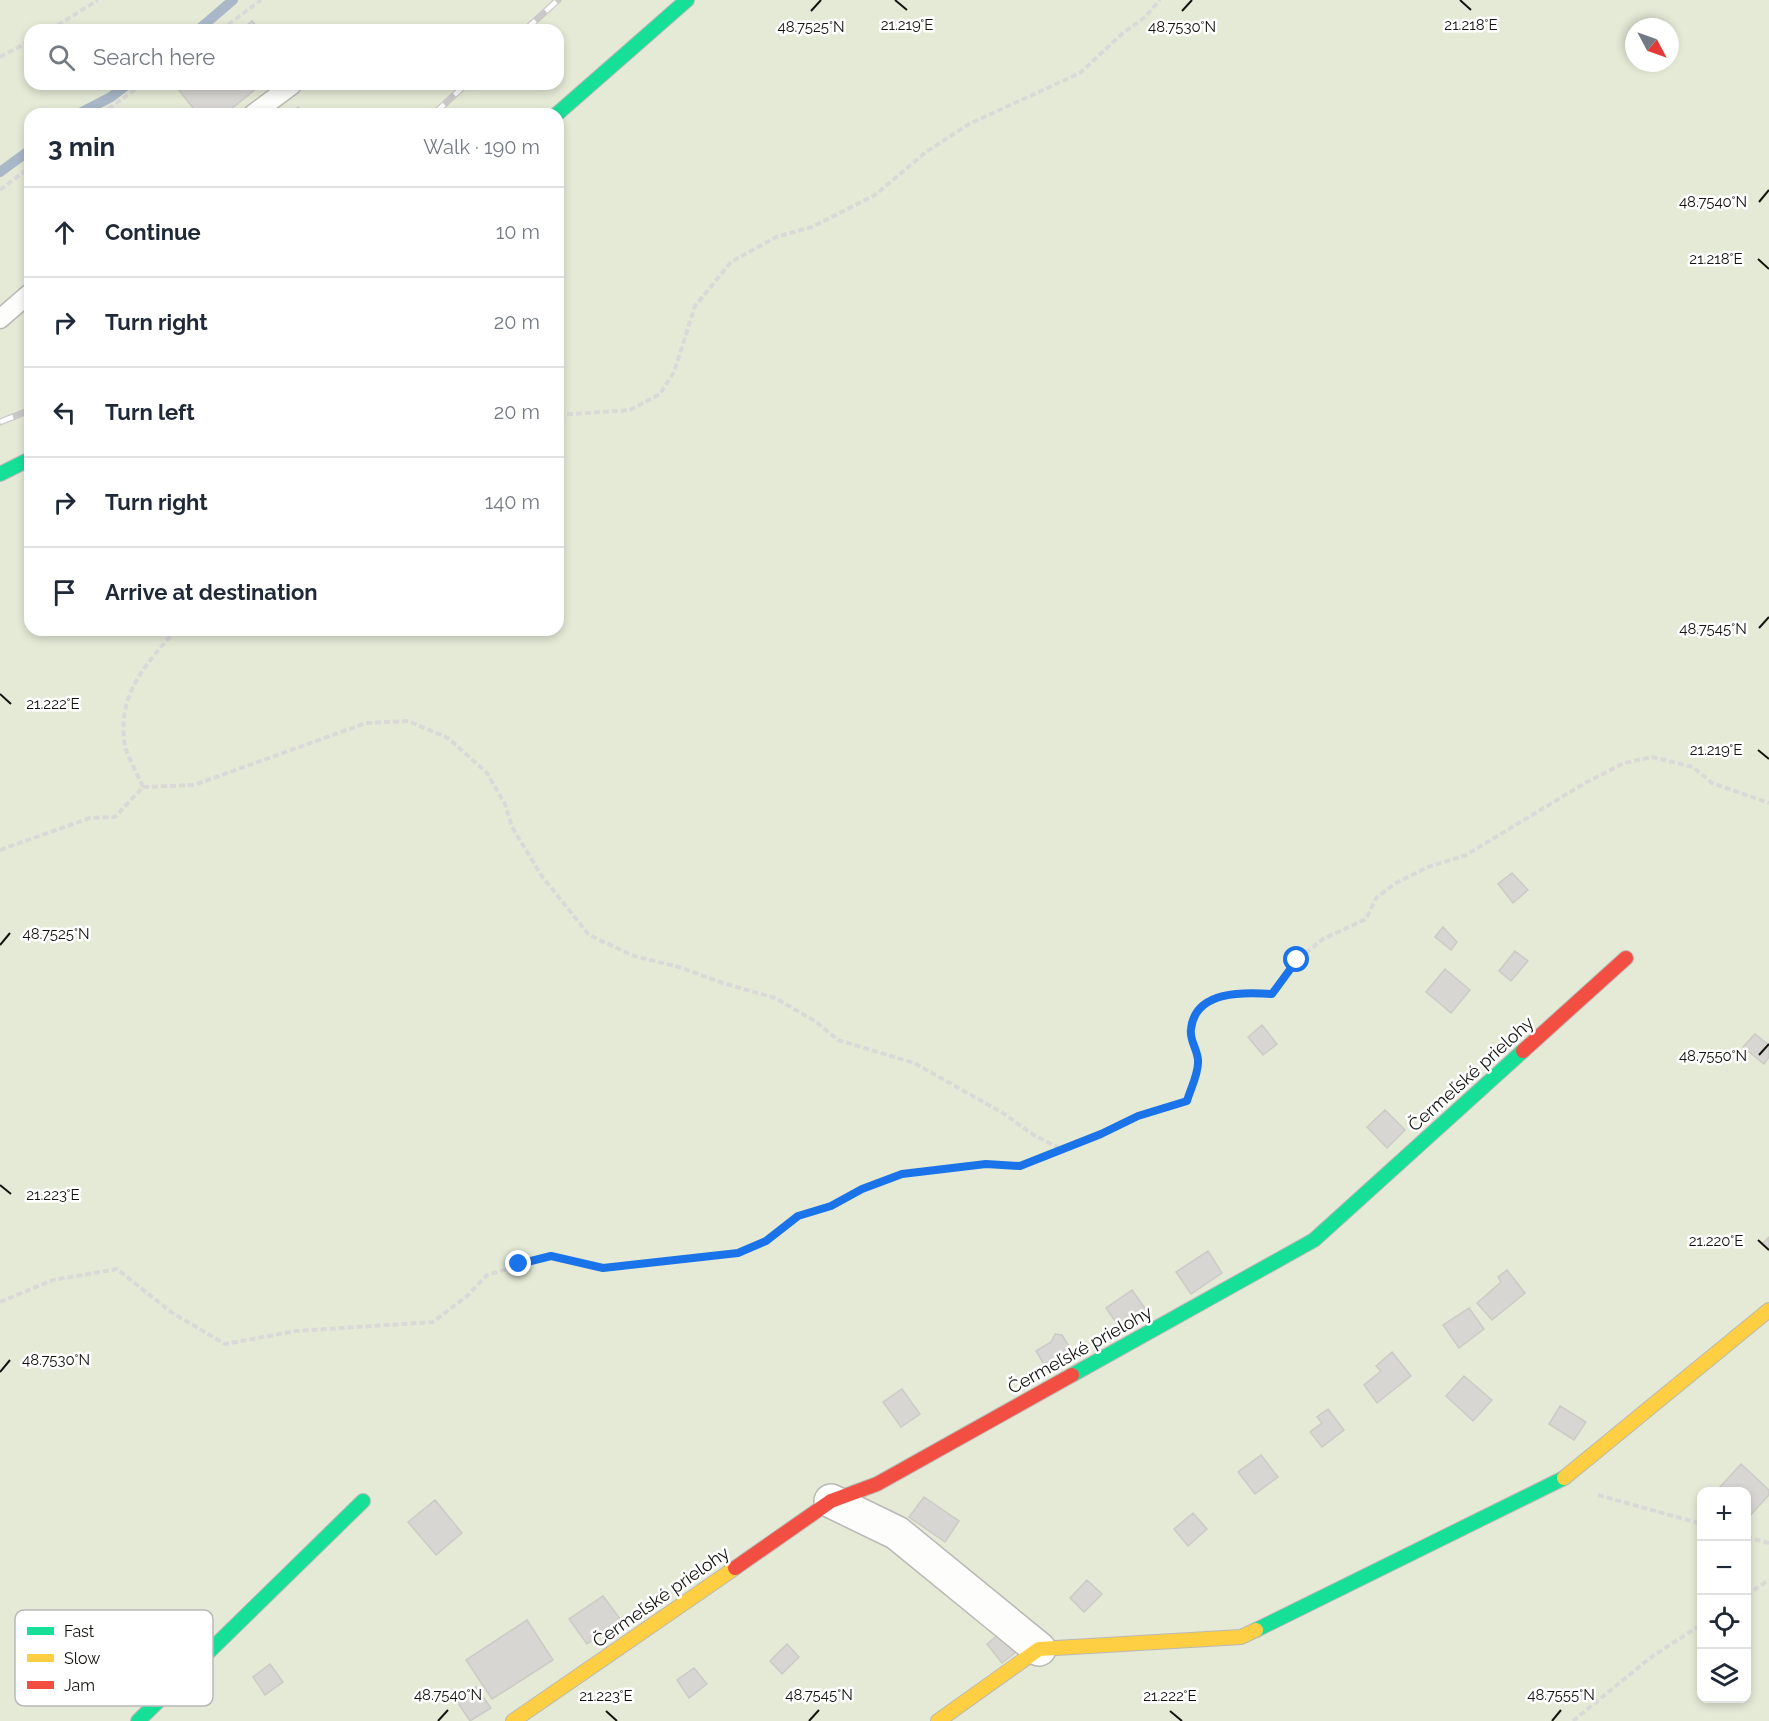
<!DOCTYPE html>
<meta charset="utf-8">
<style>
body{margin:0;font-family:Raleway,sans-serif;background:#f2f2f3;color:#1f2937}
.controls{position:absolute;right:18px;bottom:18px;display:grid;overflow:hidden;border-radius:12px;box-shadow:0 3px 9px #0003}
.controls button{width:54px;height:54px;display:grid;place-items:center;padding:0;border:0;border-bottom:2px solid #e0e1e3;background:#fff;color:#1f2937;font:30px sans-serif}
.compass{position:absolute;left:1625px;top:18px;width:54px;height:54px;border-radius:50%;background:#fff;box-shadow:0 3px 9px #0003;rotate:131deg}
.stop{position:absolute;width:18px;height:18px;margin:-14px;border:4px solid #1a73e8;border-radius:50%;background:#fff}
.stop.end{background:#1a73e8;border-color:#fff;box-shadow:0 2px 6px #0008}
.list{margin:0;padding:0;list-style:none}
h2{display:flex;justify-content:space-between;align-items:center;height:78px;margin:0;padding:0 24px;font-size:26px}
h2 small{font-size:20px;font-weight:400;color:#747a83}
.list li{display:grid;grid-template-columns:39px 1fr auto;gap:18px;align-items:center;box-sizing:border-box;height:90px;padding:0 24px;border-top:2px solid #e0e1e3}
.list b{display:block;font-size:22px;white-space:nowrap}
.list em{font-size:20px;font-style:normal;color:#747a83}
.icon{flex:none;width:33px;height:33px;fill:none;stroke:currentColor;stroke-width:2;stroke-linecap:round;stroke-linejoin:round}
.map{position:relative;flex:none;width:1769px;height:1721px;overflow:hidden}
.search{position:absolute;background:#fff;box-shadow:0 3px 9px #0003;left:24px;top:24px;width:540px;height:66px;display:flex;align-items:center;gap:15px;box-sizing:border-box;padding:0 21px;border-radius:18px;color:#747a83;font-size:22px}
.panel{position:absolute;background:#fff;box-shadow:0 3px 9px #0003;left:24px;top:108px;width:540px;height:528px;border-radius:18px}
.map>svg:first-child{display:block}
</style>
<div class="map">
<svg width="1769" height="1721" viewBox="0 0 1769 1721">
<rect width="100%" height="100%" fill="#f3f0ea"/>
<path fill="#e5ead7" fill-rule="evenodd" d="M 0,0 L 1769,0 L 1769,1721 L 0,1721 ZM 1634,27 L 1670,27 L 1670,63 L 1634,63 ZM 30,30 L 558,30 L 558,84 L 30,84 ZM 30,114 L 558,114 L 558,630 L 30,630 ZM 1702,1492 L 1746,1492 L 1746,1698 L 1702,1698 Z"/>
<g fill="none" stroke-linecap="round" stroke-linejoin="round">
<path stroke="#a9b7c8" stroke-width="10" d="M 198,30 L 233,0
M 78,114 L 111,97 L 128,84
M 0,172 L 30,150"/>
</g>
<path fill="#d8d6d2" stroke="#cccac5" stroke-width="1.5" d="M 252,21 L 260,30 L 241,30 Z
M 174,84 L 262,84 L 225,114 L 198,114 Z
M 298,107 L 303,114 L 290,114 Z
M 1512,873 L 1528,890 L 1513,903 L 1498,884 Z
M 1443,927 L 1457,942 L 1451,950 L 1435,937 Z
M 1515,951 L 1528,961 L 1511,981 L 1499,971 Z
M 1445,969 L 1470,990 L 1451,1013 L 1426,992 Z
M 1262,1025 L 1277,1044 L 1263,1055 L 1248,1037 Z
M 1755,1034 L 1769,1045 L 1769,1057 L 1764,1064 L 1743,1047 Z
M 1385,1110 L 1405,1130 L 1387,1148 L 1367,1127 Z
M 1769,1237 L 1769,1251 L 1762,1244 Z
M 1208,1251 L 1222,1273 L 1191,1294 L 1176,1272 Z
M 1507,1270 L 1525,1293 L 1492,1320 L 1477,1303 L 1501,1282 L 1498,1277 Z
M 1132,1290 L 1147,1311 L 1121,1330 L 1106,1308 Z
M 1469,1308 L 1484,1329 L 1459,1348 L 1443,1325 Z
M 1055,1334 L 1062,1335 L 1075,1356 L 1048,1371 L 1036,1351 L 1051,1342 Z
M 1392,1352 L 1411,1376 L 1377,1403 L 1364,1385 L 1381,1371 L 1376,1366 Z
M 1464,1376 L 1492,1400 L 1473,1421 L 1446,1396 Z
M 902,1389 L 920,1414 L 901,1427 L 883,1402 Z
M 1560,1406 L 1586,1422 L 1574,1440 L 1549,1424 Z
M 1328,1409 L 1344,1430 L 1322,1447 L 1310,1432 L 1322,1423 L 1317,1417 Z
M 1261,1455 L 1278,1477 L 1255,1494 L 1238,1472 Z
M 1741,1464 L 1769,1490 L 1769,1495 L 1747,1519 L 1746,1492 L 1717,1490 Z
M 924,1497 L 959,1521 L 945,1542 L 909,1517 Z
M 435,1500 L 462,1533 L 436,1555 L 408,1522 Z
M 1193,1513 L 1207,1529 L 1188,1546 L 1174,1529 Z
M 1087,1580 L 1102,1594 L 1084,1612 L 1070,1598 Z
M 603,1596 L 621,1620 L 587,1644 L 569,1619 Z
M 527,1620 L 553,1660 L 492,1699 L 466,1660 Z
M 1005,1629 L 1021,1648 L 1002,1663 L 987,1644 Z
M 787,1644 L 799,1657 L 782,1674 L 770,1661 Z
M 270,1664 L 283,1682 L 265,1695 L 253,1677 Z
M 694,1668 L 707,1684 L 689,1698 L 677,1680 Z
M 476,1687 L 491,1708 L 470,1721 L 456,1700 Z"/>
<g fill="none" stroke-linecap="round" stroke-linejoin="round">
<g stroke="#bab8b4" stroke-width="21">
<path id="lane" d="M 253,114 L 292,85
M 0,319 L 30,293"/>
</g>
<g stroke="#bab8b4" stroke-width="36">
<path id="street" d="M 831,1501 L 897,1533 L 1039,1649"/>
</g>
<g stroke="#bab8b4" stroke-width="16">
<path id="fast" d="M 557,114 L 687,0
M 0,474 L 30,459
M 1072,1375 L 1314,1240 L 1523,1051
M 1256,1630 L 1564,1478
M 138,1721 L 363,1501"/>
</g>
<g stroke="#bab8b4" stroke-width="16">
<path id="slow" d="M 1564,1478 L 1769,1310
M 513,1721 L 735,1568
M 938,1721 L 1039,1649 L 1241,1637 L 1256,1630"/>
</g>
<g stroke="#bab8b4" stroke-width="16">
<path id="jam" d="M 1523,1051 L 1626,958
M 735,1568 L 831,1501 L 877,1484 L 1072,1375"/>
</g>
<path stroke="#dad9d7" stroke-width="4" stroke-dasharray="6 3" stroke-linecap="butt" d="M 50,30 L 98,0
M 221,30 L 261,0
M 0,57 L 30,41
M 101,114 L 143,84
M 0,190 L 30,167
M 558,415 L 630,410 L 660,394 L 674,372 L 695,306 L 731,262 L 776,237 L 812,227 L 875,195 L 926,152 L 969,124 L 1080,73 L 1123,33 L 1145,17 L 1160,0
M 143,787 L 194,785 L 366,723 L 408,721 L 448,738 L 487,773 L 505,804 L 512,827 L 541,875 L 589,935 L 634,956 L 679,967 L 723,983 L 775,998 L 815,1021 L 838,1040 L 914,1063 L 1003,1113 L 1032,1134 L 1061,1149 L 1138,1116 L 1187,1101 C 1190,1090 1199,1073 1198,1061 C 1197,1050 1189,1040 1191,1029 C 1195,990 1244,992 1272,994 L 1297,960 L 1323,939 L 1366,919 L 1376,898 L 1396,883 L 1428,867 L 1466,855 L 1585,783 L 1624,763 L 1652,757 L 1693,767 L 1712,783 L 1769,803
M 0,850 L 90,818 L 115,817 L 143,787 C 137,772 125,754 124,739 C 119,692 147,663 176,630
M 0,1302 L 53,1280 L 117,1269 L 171,1312 L 225,1344 L 296,1331 L 433,1322 L 467,1296 L 487,1275 L 551,1256 L 603,1268 L 738,1253 L 766,1241 L 798,1216 L 831,1206 L 862,1189 L 902,1174 L 986,1164 L 1020,1166 L 1061,1149
M 1598,1495 L 1702,1524
M 1746,1537 L 1769,1543
M 1746,1595 L 1769,1580
M 1573,1721 L 1650,1658 L 1702,1624"/>
<use href="#lane" stroke="#fdfdfc" stroke-width="18"/>
<use href="#street" stroke="#fdfdfc" stroke-width="33"/>
<use href="#fast" stroke="#16e098" stroke-width="14"/>
<use href="#slow" stroke="#ffcf43" stroke-width="14"/>
<use href="#jam" stroke="#f24e42" stroke-width="14"/>
<g stroke="#cac9c7" stroke-width="7">
<path id="rail" d="M 525,30 L 558,0
M 434,114 L 466,84
M 0,422 L 30,410"/>
</g>
<use href="#rail" stroke="#fff" stroke-width="4.5" stroke-dasharray="14" stroke-linecap="butt"/>
</g>
<g fill="none" stroke-linecap="round" stroke-linejoin="round">
<path stroke="#1a73e8" stroke-width="8" d="M 519,1264 L 551,1256 L 603,1268 L 738,1253 L 766,1241 L 798,1216 L 831,1206 L 862,1189 L 902,1174 L 986,1164 L 1020,1166 L 1101,1134 L 1138,1116 L 1187,1101 C 1190,1090 1199,1073 1198,1061 C 1198,1050 1189,1040 1191,1029 C 1195,990 1245,992 1272,994 L 1297,960"/>
</g>
<path fill="none" stroke="#15130f" stroke-width="2" d="M 895,0 L 907,10M 1460,0 L 1471,10M 811,11 L 821,0M 1182,11 L 1192,0M 1759,202 L 1769,190M 1758,259 L 1769,269M 1759,628 L 1769,617M 0,694 L 11,704M 1758,750 L 1769,759M 0,945 L 10,933M 1759,1055 L 1769,1044M 0,1185 L 11,1194M 1758,1240 L 1769,1250M 0,1372 L 10,1360M 606,1711 L 617,1721M 1170,1711 L 1182,1721M 438,1721 L 448,1710M 809,1721 L 819,1710M 1552,1721 L 1561,1710"/>
<g text-anchor="middle" stroke-width="5" stroke-linejoin="round" paint-order="stroke">
<g font-size="18" fill="#15130f" stroke="#fff">
<text transform="translate(1471 1074) rotate(-42)" y="6">Čermeľské prielohy</text>
<text transform="translate(1080 1350) rotate(-29)" y="6">Čermeľské prielohy</text>
<text transform="translate(661 1597) rotate(-35)" y="6">Čermeľské prielohy</text>
</g>
</g>
<rect x="15" y="1610" width="198" height="96" rx="9" fill="#fff" stroke="#b9b8b7" stroke-width="1.5"/>
<rect x="27" y="1627" width="27" height="8" fill="#16e098"/>
<rect x="27" y="1654" width="27" height="8" fill="#ffcf43"/>
<rect x="27" y="1681" width="27" height="8" fill="#f24e42"/>
<g font-size="16" fill="#15130f">
<text x="64" y="1637">Fast</text>
<text x="64" y="1664">Slow</text>
<text x="64" y="1691">Jam</text>
</g>
<g font-size="15" text-anchor="middle" fill="#15130f" stroke="#fff" stroke-width="5" stroke-linejoin="round" paint-order="stroke">
<text x="907" y="30">21.219°E</text>
<text x="1471" y="30">21.218°E</text>
<text x="811" y="32">48.7525°N</text>
<text x="1182" y="32">48.7530°N</text>
<text x="1713" y="207">48.7540°N</text>
<text x="1716" y="264">21.218°E</text>
<text x="1713" y="634">48.7545°N</text>
<text x="53" y="709">21.222°E</text>
<text x="1716" y="755">21.219°E</text>
<text x="56" y="939">48.7525°N</text>
<text x="1713" y="1061">48.7550°N</text>
<text x="53" y="1200">21.223°E</text>
<text x="1716" y="1246">21.220°E</text>
<text x="56" y="1365">48.7530°N</text>
<text x="448" y="1700">48.7540°N</text>
<text x="819" y="1700">48.7545°N</text>
<text x="1561" y="1700">48.7555°N</text>
<text x="606" y="1701">21.223°E</text>
<text x="1170" y="1701">21.222°E</text>
</g>
</svg>
<div class="controls">
<button>+</button>
<button>−</button>
<button><svg class="icon" aria-label="locate" viewBox="0 0 24 24"><circle cx="12" cy="12" r="6"/><path d="M12 2v4M12 18v4M2 12h4M18 12h4"/></svg></button>
<button><svg class="icon" aria-label="layers" viewBox="0 0 24 24"><path d="M12 4l9 5-9 5-9-5zM3 14l9 5 9-5"/></svg></button>
</div>
<svg class="compass" viewBox="-18 -18 36 36"><path d="M0-13l5 13h-10z" fill="#e53935"/><path d="M0 13l5-13h-10z" fill="#747a83"/></svg>
<div class="stop" style="left:1297px;top:960px"></div>
<div class="stop end" style="left:519px;top:1264px"></div>
<div class="search"><svg class="icon" aria-label="search" viewBox="0 0 24 24"><circle cx="10" cy="10" r="6"/><path d="M15 15l6 6"/></svg>Search here</div>
<section class="panel">
<h2>3 min<small>Walk · 190 m</small></h2>
<ul class="list">
<li><svg class="icon" aria-label="ahead" viewBox="0 0 24 24"><path d="M12 20V5M6 11l6-6 6 6"/></svg><div><b>Continue</b></div><em>10 m</em></li>
<li><svg class="icon" aria-label="right" viewBox="0 0 24 24"><path d="M7 20v-9h11M14 6l5 5-5 5"/></svg><div><b>Turn right</b></div><em>20 m</em></li>
<li><svg class="icon" aria-label="left" viewBox="0 0 24 24"><path d="M17 20v-9H6M10 6l-5 5 5 5"/></svg><div><b>Turn left</b></div><em>20 m</em></li>
<li><svg class="icon" aria-label="right" viewBox="0 0 24 24"><path d="M7 20v-9h11M14 6l5 5-5 5"/></svg><div><b>Turn right</b></div><em>140 m</em></li>
<li><svg class="icon" aria-label="arrive" viewBox="0 0 24 24"><path d="M6 21V4h12l-3 4 3 4H6"/></svg><div><b>Arrive at destination</b></div></li>
</ul>
</section>
</div>
